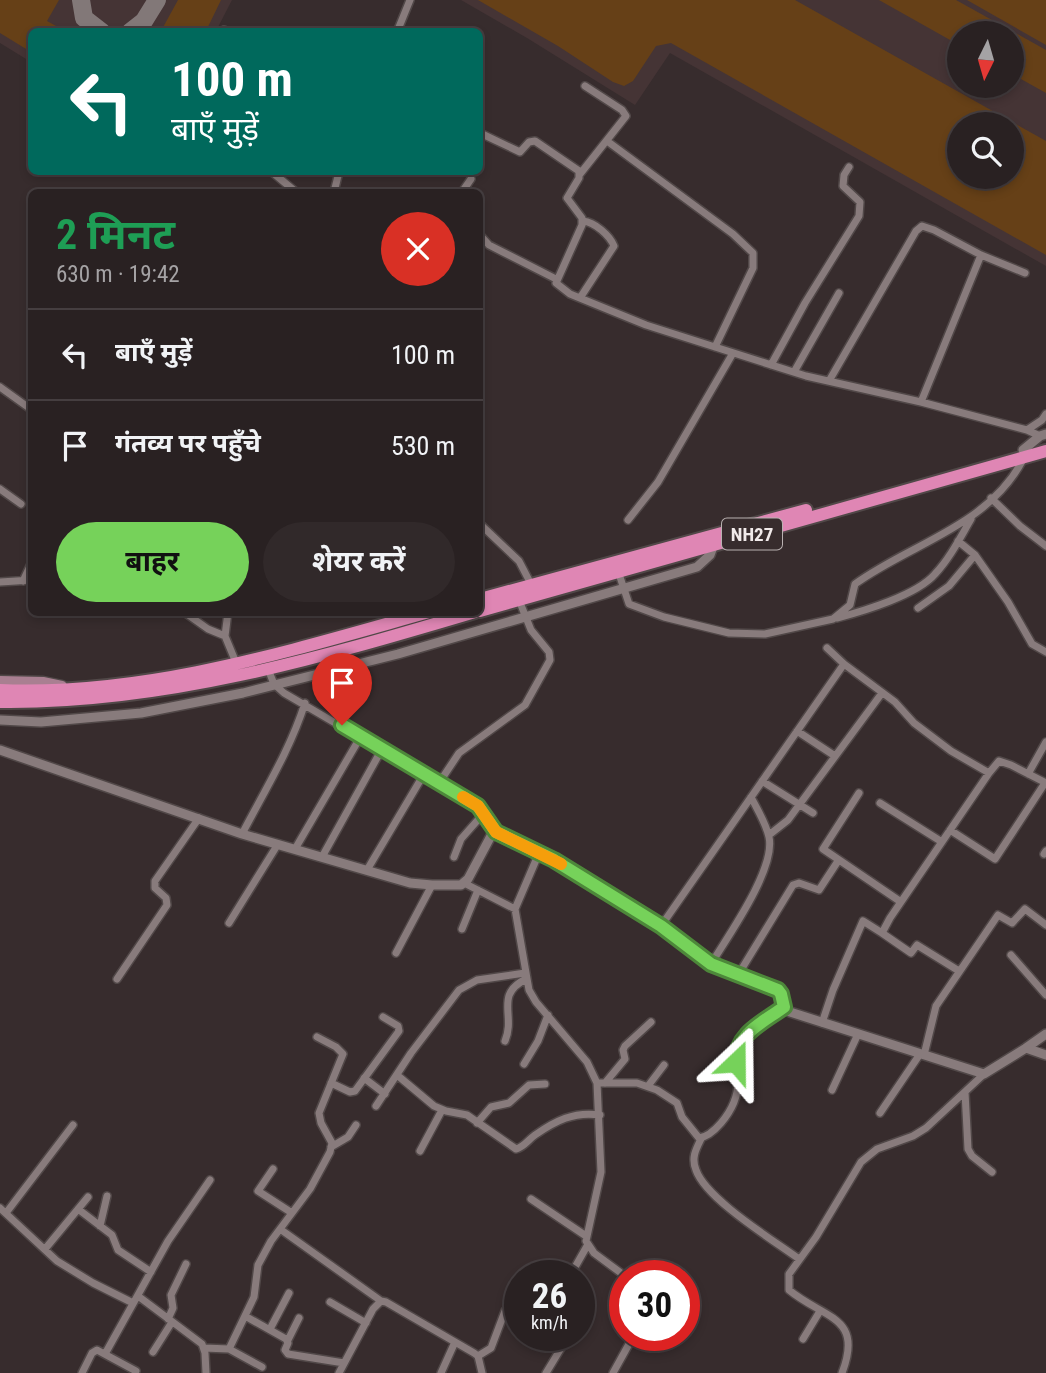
<!DOCTYPE html>
<html lang="hi">
<meta charset="utf-8">
<style>
:root{--surface:#292122;--page:#31292a;--text:#f1f3f6;--muted:#a5a3a5;--line:#453e40;--accent:#76d25a}
body{margin:0;font-family:"Roboto Condensed","Noto Sans Devanagari",sans-serif;background:var(--page);color:var(--text);height:100vh;display:flex;flex-direction:column;font-size:26px;white-space:nowrap}
*{box-sizing:border-box;margin:0}
p{font-size:23px;color:var(--muted)}
.icon{flex:none;width:38px;height:38px;fill:none;stroke:currentColor;stroke-width:2;stroke-linecap:round;stroke-linejoin:round}
.map{position:relative;flex:1;overflow:hidden}
.drawer{position:absolute;left:28px;top:189px;width:455px;height:427px;display:flex;flex-direction:column;background:var(--surface);border-radius:10px;box-shadow:0 4px 10px #0003,0 0 0 2px var(--line)}
.drawer>*{flex:none}
.hud{position:absolute;left:28px;top:28px;width:455px;height:147px;border-radius:10px;box-shadow:0 4px 10px #0003,0 0 0 2px var(--line);background:#00695c;color:#fff;overflow:hidden}
.needle{width:46px;rotate:185deg}
.tools{position:absolute;left:947px;top:21px;display:grid;gap:14px}
.tools a{display:grid;place-items:center;width:77px;height:77px;border-radius:50%;background:var(--surface);box-shadow:0 4px 10px #0003,0 0 0 2px var(--line);font-size:35px}
.speed{position:absolute;left:504px;top:1260px;display:flex;gap:14px;font-size:35px;font-weight:700;text-align:center}
.speed>*{display:grid;place-content:center;width:91px;height:91px;border-radius:50%;background:var(--surface);box-shadow:0 4px 10px #0003,0 0 0 2px var(--line);line-height:1}
.speed small{font-size:18px;font-weight:400}
.speed .limit{border:10px solid #d22;background:#fff;color:#111}
.pin{position:absolute;display:grid;place-items:center;width:60px;height:60px;color:#fff;margin:-72px -30px;border-radius:50% 50% 50% 0;rotate:-45deg;box-shadow:0 0 7px #0007}
.pin .icon{rotate:45deg}
.me{position:absolute;width:77px;margin:-38px;rotate:23deg;stroke-linejoin:round;filter:drop-shadow(0 0 5px #0008)}
.turn{display:flex;align-items:center;gap:24px;height:147px;padding:0 28px;font-size:32px}
.turn .icon{width:91px;height:91px;stroke-width:2.5}
.turn b{display:block;font-size:49px;line-height:60px}
.round{display:grid;place-items:center;flex:none;width:74px;height:74px;border-radius:37px;background:var(--page)}
.headline{display:flex;align-items:center;justify-content:space-between;height:119px;padding:0 28px}
h1{font-size:42px;font-weight:700;line-height:52px;color:#1e9e55}
.cta{display:flex;gap:14px;margin-top:auto;padding:14px 28px}
.cta a{flex:1;height:80px;border-radius:42px;background:var(--accent);color:#111;font-size:28px;font-weight:700;line-height:80px;text-align:center}
.cta a+a{background:var(--page);color:var(--text)}
ul{padding:0;list-style:none}
li{display:flex;align-items:center;gap:21px;height:91px;padding:0 28px;border-top:2px solid var(--line)}
li div{flex:1}
li b{display:block;font-size:26px}
li em{font-style:normal}
.map>svg:first-child{display:block}
</style>
<div class="map">
<svg width="1046" height="1373" viewBox="0 0 1046 1373">
<rect width="100%" height="100%" fill="#372c2d"/>
<path fill="#453435" fill-rule="evenodd" d="M 0,0 L 232,0 L 216,31 L 32,32 L 31,62 L 0,43 Z
M 461,0 L 1046,0 L 1046,266 L 670,53 L 635,105 L 527,38 ZM 959,33 L 1012,33 L 1012,86 L 959,86 ZM 959,124 L 1012,124 L 1012,177 L 959,177 Z"/>
<path fill="#664017" fill-rule="evenodd" d="M 0,0 L 59,0 L 47,21 L 65,31 L 32,32 L 31,52 L 0,33 Z
M 178,0 L 221,0 L 206,31 L 161,31 Z
M 478,0 L 795,0 L 1046,141 L 1046,255 L 671,43 L 656,46 L 633,81 L 624,86 L 613,82 L 558,46 ZM 1012,124 L 1012,177 L 959,177 L 959,124 Z
M 879,0 L 956,0 L 1046,50 L 1046,93 L 1012,74 L 1012,33 L 959,33 L 959,45 Z
M 967,0 L 1046,0 L 1046,45 Z"/>
<g fill="none" stroke-linecap="round" stroke-linejoin="round">
<path stroke="#827878" stroke-width="18" d="M 81,0 L 84,18 L 102,32
M 130,32 L 144,21 L 157,0"/>
<defs>
<path id="minor" d="M 224,30 L 228,32
M 397,32 L 410,0
M 480,133 L 520,152 L 529,142 L 535,141 L 579,171 L 579,178 L 567,198 L 582,218 L 582,225 L 556,283 L 570,294 L 646,325 L 806,376 L 921,402 L 1027,430 L 1040,436
M 607,141 L 733,234 L 753,253 L 753,268 L 715,347
M 272,172 L 296,192
M 580,174 L 626,116 L 622,110 L 585,86
M 334,192 L 339,172
M 462,192 L 471,179
M 480,235 L 489,245 L 556,279
M 580,298 L 614,246 C 610,236 595,222 583,221
M 771,365 L 805,303 L 859,216 L 860,202 L 843,186 L 844,175 L 849,167
M 794,372 L 839,293
M 829,381 L 916,231 L 922,226 L 934,230 L 981,255 L 1025,273
M 0,387 L 32,410
M 921,402 L 981,255
M 1027,430 L 1042,420 L 1046,414
M 0,489 L 21,504
M 991,498 L 1020,526 L 1046,546
M 628,520 L 658,482 L 733,353
M 480,524 L 519,561 L 531,584
M 958,541 L 975,555 L 1008,602 L 1032,644 L 1046,652
M 618,571 L 629,604 L 664,617 L 729,633 L 765,634 L 833,619 L 850,605 L 855,584 C 913,542 988,527 1024,458
M 23,581 L 32,562
M 0,582 L 32,580
M 918,608 L 949,586 L 975,555
M 184,612 L 208,629 L 225,636
M 228,612 L 225,636 L 237,665
M 837,618 C 864,611 917,595 935,574 C 950,558 960,538 971,519
M 827,648 L 844,664 L 895,702 L 914,723 L 951,751 L 989,773 L 999,761 L 1011,765 L 1046,783
M 268,669 L 274,684 L 284,693 L 477,806 L 496,832
M 797,731 L 835,756
M 1028,774 L 1046,742
M 762,781 L 813,813
M 439,783 L 459,753 L 525,705 L 550,660 L 549,652 L 531,630 L 519,600
M 859,793 L 823,849 L 901,902
M 880,803 L 942,842
M 950,830 L 995,859 L 1045,783
M 242,834 C 265,790 290,750 305,703
M 769,835 L 788,820 L 882,693
M 295,849 L 361,736
M 539,853 L 515,909 L 529,990 L 536,1002 L 587,1062 L 597,1083 L 601,1172 L 586,1241 L 594,1253 L 625,1276
M 1044,854 L 1046,851
M 322,857 L 382,749
M 454,857 L 461,839 L 484,813
M 367,870 L 424,774
M 464,883 L 515,909
M 229,923 L 278,844
M 661,926 L 844,664
M 462,929 L 478,890
M 882,933 L 911,953 L 917,945 L 959,971
M 396,953 L 432,885
M 1011,955 L 1046,995
M 711,964 C 728,936 776,869 769,837 C 766,823 757,809 751,797
M 738,975 L 793,885 L 799,883 L 819,890 L 838,861
M 117,979 L 167,905 L 166,898 L 155,888 L 155,881 L 199,818
M 822,1023 L 833,990 L 863,921 L 882,933 L 890,918 L 989,773
M 505,1041 C 516,1015 494,995 526,979
M 924,1055 L 936,1006 L 998,915 L 1012,923 L 1025,909 L 1046,925
M 524,1064 L 538,1041 L 548,1015
M 397,1075 L 434,1106 L 446,1111 L 467,1115 L 516,1149 C 524,1147 528,1140 535,1135 C 555,1121 574,1111 600,1115
M 364,1078 L 385,1094
M 331,1083 L 350,1092 L 355,1091 L 399,1031 L 398,1026 L 383,1017
M 597,1083 L 637,1083 L 657,1090 L 677,1103 L 682,1117 L 699,1138 C 707,1137 715,1130 721,1123 C 732,1110 739,1095 738,1078 C 737,1067 734,1056 738,1045 C 747,1027 769,1018 784,1007
M 605,1083 L 625,1059 L 623,1050 L 625,1046 L 651,1022
M 648,1086 L 664,1065
M 832,1090 L 858,1034
M 965,1092 L 968,1149 L 972,1156 L 992,1172
M 376,1106 L 411,1053 L 459,990 L 477,980 L 525,973
M 880,1113 L 920,1054
M 477,1123 L 491,1107 L 509,1103 L 529,1085 L 545,1084
M 701,1139 C 696,1149 691,1158 696,1170 C 706,1199 773,1240 799,1259
M 331,1147 L 348,1137 L 356,1125
M 420,1151 L 442,1110
M 273,1169 L 258,1191 L 292,1213
M 531,1199 L 586,1236
M 0,1208 L 57,1261 L 93,1283 L 133,1303
M 78,1209 L 112,1235 L 118,1250 L 151,1272
M 6,1213 L 73,1125
M 100,1226 L 107,1196
M 280,1229 L 381,1301
M 45,1249 L 88,1197
M 570,1276 L 587,1246
M 138,1296 L 202,1344 L 205,1353 L 206,1373
M 330,1302 L 366,1323
M 245,1316 L 286,1339 L 288,1343 L 285,1350 L 288,1354 L 344,1363
M 168,1319 L 173,1308 L 171,1295 L 186,1264
M 270,1329 L 289,1293
M 536,1338 L 537,1335
M 803,1339 L 820,1311
M 288,1340 L 299,1318
M 204,1348 L 229,1349 L 262,1367
M 229,1349 L 254,1297 L 258,1265 L 271,1241 L 310,1189 L 330,1152 L 332,1143 L 321,1123 L 319,1113 L 343,1054 L 336,1047 L 317,1037
M 153,1352 L 172,1322
M 105,1354 L 168,1241 L 210,1180
M 478,1356 L 491,1348 L 505,1311 L 520,1297
M 82,1373 L 92,1353 L 97,1350 L 136,1371
M 339,1373 L 373,1309 L 381,1301 L 386,1302 L 474,1353 L 478,1356 L 482,1373
M 441,1373 L 455,1342
M 546,1373 L 569,1335
M 613,1373 L 634,1335
M 842,1373 C 864,1316 824,1319 789,1290 L 789,1274 L 816,1237 L 861,1162 L 877,1149 L 913,1136 L 926,1128 L 984,1074"/>
<path id="tertiary" d="M 1023,450 L 1040,436 L 1046,434
M 0,720 L 41,722 L 141,713 L 243,693 L 398,654 L 697,567 L 710,555 L 714,544
M 0,750 L 242,834 L 410,883 L 432,885 L 461,885 L 468,879 L 492,834 L 501,834 L 554,860 L 661,926 L 711,964 L 778,990 L 784,1007 L 790,1012 L 984,1074 L 1026,1048 L 1046,1055
M 1026,1048 L 1046,1034"/>
<path id="secondary" d="M 0,681 L 43,682 L 62,686"/>
<path id="trunk" d="M 480,599 L 806,510
M 480,611 L 1046,451
M 0,690 C 147,696 289,651 429,612
M 0,702 C 163,704 320,658 475,612"/>
</defs>
<use href="#minor" stroke="#514848" stroke-width="10"/>
<use href="#tertiary" stroke="#514848" stroke-width="12"/>
<use href="#secondary" stroke="#514848" stroke-width="13"/>
<use href="#trunk" stroke="#514848" stroke-width="16"/>
<use href="#minor" stroke="#887b7c" stroke-width="7"/>
<use href="#tertiary" stroke="#887b7c" stroke-width="9"/>
<use href="#secondary" stroke="#a97f91" stroke-width="10"/>
<use href="#trunk" stroke="#df86b4" stroke-width="12"/>
</g>
<g fill="none" stroke-linecap="round" stroke-linejoin="round">
<defs>
<path id="route" d="M 342,725 L 478,806 L 496,832 L 554,860 L 661,926 L 711,964 L 778,990 L 781,994 L 784,1007 C 764,1022 736,1033 736,1062"/>
</defs>
<use href="#route" stroke="#4d883a" stroke-width="18"/>
<use href="#route" stroke="#76d25a" stroke-width="12"/>
<path stroke="#f59e0b" stroke-width="12" d="M 463,797 L 478,806 L 496,832 L 561,864"/>
</g>
<g text-anchor="middle" dominant-baseline="central" stroke-width="7" stroke-linejoin="round" paint-order="stroke">
<rect fill="#372c2d" stroke="#b9b1b1" stroke-width="2" x="722" y="518.5" width="60" height="31" rx="5"/>
<g font-size="19" font-weight="bold" fill="#f1eaea">
<text x="752" y="534">NH27</text>
</g>
</g>
</svg>
<div class="tools">
<a><svg class="needle" viewBox="-14 -14 28 28"><path d="M0-13l5 13h-10z" fill="#e53935"/><path d="M0 13l5-13h-10z" fill="#a5a3a5"/></svg></a>
<a><svg class="icon" aria-label="search" viewBox="0 0 24 24"><circle cx="10" cy="10" r="6"/><path d="M15 15l6 6"/></svg></a>
</div>
<div class="speed"><div>26<small>km/h</small></div><div class="limit">30</div></div>
<div class="pin" style="left:342px;top:725px;background:#d93025"><svg class="icon" aria-label="arrive" viewBox="0 0 24 24"><path d="M6 21V4h12l-3 4 3 4H6"/></svg></div>
<svg class="me" style="left:736px;top:1062px" viewBox="-20 -20 40 40"><path d="M0-17L14 15 0 8-14 15z" fill="#76d25a" stroke="#fff" stroke-width="4"/></svg>
<div class="hud">
<div class="turn"><svg class="icon" aria-label="left" viewBox="0 0 24 24"><path d="M17 20v-9H6M10 6l-5 5 5 5"/></svg><div><b>100 m</b>बाएँ मुड़ें</div></div>
</div>
<section class="drawer">
<div class="headline"><div><h1>2 मिनट</h1><p>630 m · 19:42</p></div><a class="round" style="background:#d93025;color:#fff"><svg class="icon" aria-label="close" viewBox="0 0 24 24"><path d="M6 6l12 12M18 6L6 18"/></svg></a></div>
<ul>
<li><svg class="icon" aria-label="left" viewBox="0 0 24 24"><path d="M17 20v-9H6M10 6l-5 5 5 5"/></svg><div><b>बाएँ मुड़ें</b></div><em>100 m</em></li>
<li><svg class="icon" aria-label="arrive" viewBox="0 0 24 24"><path d="M6 21V4h12l-3 4 3 4H6"/></svg><div><b>गंतव्य पर पहुँचे</b></div><em>530 m</em></li>
</ul>
<div class="cta"><a>बाहर</a><a>शेयर करें</a></div>
</section>
</div>
